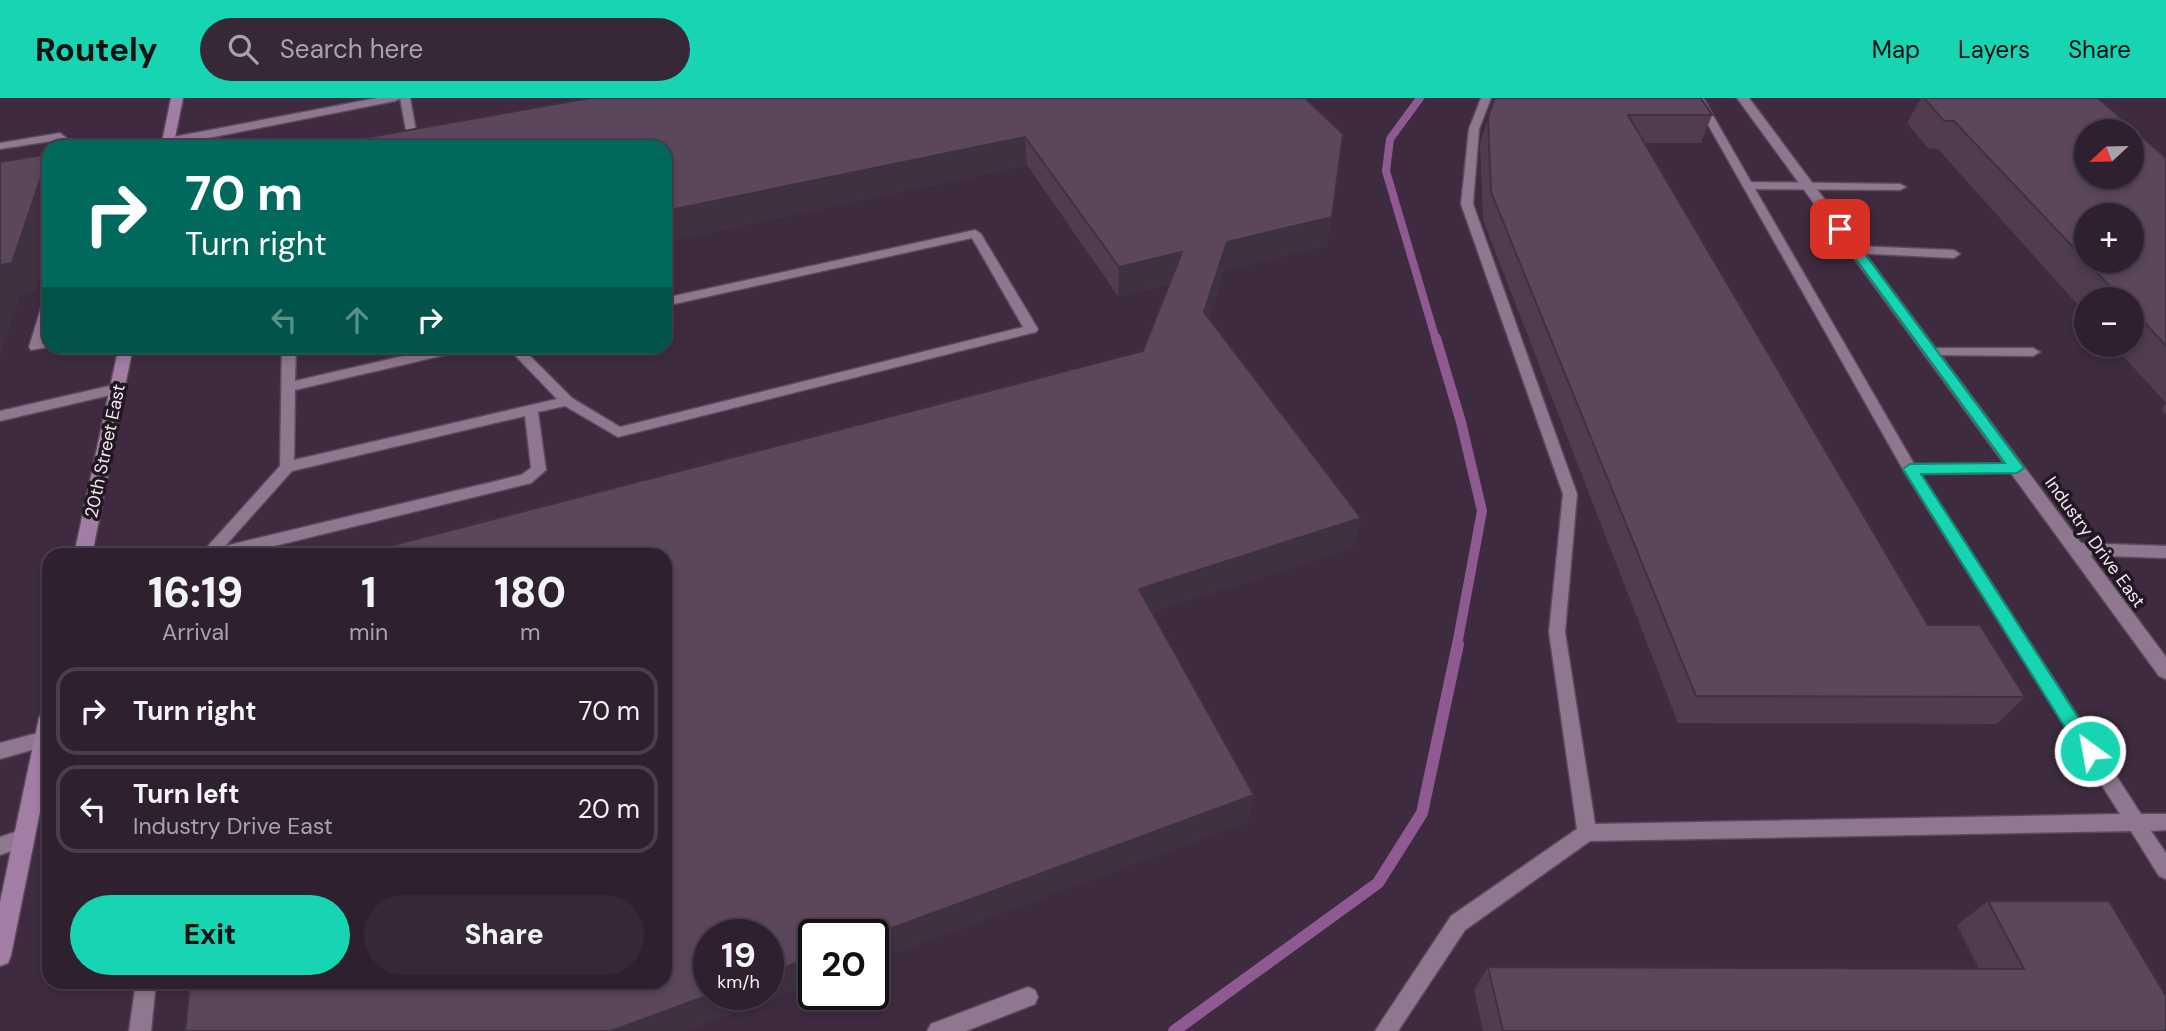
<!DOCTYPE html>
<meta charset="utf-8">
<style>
:root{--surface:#2f2030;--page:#372838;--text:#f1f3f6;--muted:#a7a3ab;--line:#4a3e4c;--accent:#17d5b3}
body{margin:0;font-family:"DM Sans",sans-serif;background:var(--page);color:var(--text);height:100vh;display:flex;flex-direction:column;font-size:26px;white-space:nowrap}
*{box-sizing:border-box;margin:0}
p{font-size:23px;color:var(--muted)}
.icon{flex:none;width:38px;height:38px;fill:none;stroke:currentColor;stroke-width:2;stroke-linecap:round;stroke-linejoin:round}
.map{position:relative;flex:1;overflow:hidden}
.drawer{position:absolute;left:42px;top:450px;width:630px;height:441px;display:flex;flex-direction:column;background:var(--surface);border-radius:21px;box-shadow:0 4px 10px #0003,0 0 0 2px var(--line)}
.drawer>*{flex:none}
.banner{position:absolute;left:42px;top:42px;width:630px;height:214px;border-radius:21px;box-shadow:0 4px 10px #0003,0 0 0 2px var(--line);background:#00695c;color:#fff;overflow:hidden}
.needle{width:46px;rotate:248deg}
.tools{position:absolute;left:2074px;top:21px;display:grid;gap:14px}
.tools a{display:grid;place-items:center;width:70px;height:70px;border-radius:50%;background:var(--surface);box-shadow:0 4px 10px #0003,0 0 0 2px var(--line);font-size:35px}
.speed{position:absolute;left:693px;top:821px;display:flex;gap:14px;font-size:35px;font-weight:700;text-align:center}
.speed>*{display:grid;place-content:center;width:91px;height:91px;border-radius:50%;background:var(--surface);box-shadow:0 4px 10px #0003,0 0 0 2px var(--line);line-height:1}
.speed small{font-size:18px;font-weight:400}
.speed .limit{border:4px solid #111;border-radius:10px;background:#fff;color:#111}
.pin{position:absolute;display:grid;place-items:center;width:60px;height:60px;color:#fff;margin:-30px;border-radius:14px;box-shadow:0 4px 10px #0006}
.me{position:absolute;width:77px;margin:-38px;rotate:328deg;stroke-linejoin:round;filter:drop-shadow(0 0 5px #0008)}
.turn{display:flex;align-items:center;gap:24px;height:147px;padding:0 28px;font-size:32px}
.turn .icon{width:91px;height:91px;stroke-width:2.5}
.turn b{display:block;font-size:49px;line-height:60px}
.lanes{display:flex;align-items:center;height:66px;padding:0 28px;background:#0003;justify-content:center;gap:35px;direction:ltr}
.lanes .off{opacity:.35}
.eta{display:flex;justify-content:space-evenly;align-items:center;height:119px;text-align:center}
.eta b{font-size:42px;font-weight:800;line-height:49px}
.cta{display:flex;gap:14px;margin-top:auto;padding:14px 28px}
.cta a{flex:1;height:80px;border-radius:42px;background:var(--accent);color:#111;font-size:28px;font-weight:800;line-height:80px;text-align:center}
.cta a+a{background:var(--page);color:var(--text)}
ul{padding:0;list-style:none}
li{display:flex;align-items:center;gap:21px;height:88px;margin:0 14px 10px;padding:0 14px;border:4px solid var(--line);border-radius:21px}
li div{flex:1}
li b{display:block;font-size:26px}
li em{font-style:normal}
header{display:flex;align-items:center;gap:42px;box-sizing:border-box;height:98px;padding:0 35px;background:var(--accent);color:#111}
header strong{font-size:33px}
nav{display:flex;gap:38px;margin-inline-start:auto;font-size:24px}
.search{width:490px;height:63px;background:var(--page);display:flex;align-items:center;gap:18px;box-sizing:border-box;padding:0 24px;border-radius:38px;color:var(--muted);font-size:26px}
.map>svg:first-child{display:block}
</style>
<header>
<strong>Routely</strong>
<div class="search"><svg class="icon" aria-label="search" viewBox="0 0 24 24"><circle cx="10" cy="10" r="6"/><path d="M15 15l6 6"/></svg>Search here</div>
<nav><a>Map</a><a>Layers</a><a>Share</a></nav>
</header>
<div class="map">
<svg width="2166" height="933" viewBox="0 0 2166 933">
<rect width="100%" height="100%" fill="#3f2b40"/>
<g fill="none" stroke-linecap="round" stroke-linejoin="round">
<path stroke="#8f5992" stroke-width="8" d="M 1420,0 L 1390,41 L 1386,73 L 1436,242"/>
<path stroke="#8f5992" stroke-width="10" d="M 1436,240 L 1461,324 L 1482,413 L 1457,547"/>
<path stroke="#8f5992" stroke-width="12" d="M 1174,933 L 1378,785 L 1422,715 L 1458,546"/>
<defs>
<path id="service" d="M 400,0 L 410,0 L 419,49 L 409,48 Z
M 1481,0 L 1491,0 L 1479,31 L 1473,106 L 1577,396 L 1565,534 L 1595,726 L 2120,716 L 1905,375 L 1693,0 L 1703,0 L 1751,84 L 1900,86 L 1906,89 L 1900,92 L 1755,91 L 1914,366 L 2022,366 L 2024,370 L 2017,375 L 1921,376 L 2141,716 L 2166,716 L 2166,732 L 2151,733 L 2166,755 L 2166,781 L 2159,778 L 2131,733 L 1590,743 L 1465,832 L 1398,933 L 1375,933 L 1451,818 L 1577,731 L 1549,534 L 1563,396 L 1461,106 L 1469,31 Z
M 60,35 L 70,43 L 67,49 L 57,49 L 59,43 L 58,42 L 0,51 L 0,45 Z
M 168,41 L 173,44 L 172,46 L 117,49 L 122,46 Z
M 975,132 L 981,136 L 1038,231 L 1036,234 L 618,339 L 565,308 L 538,314 L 546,372 L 531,385 L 238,457 L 200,457 L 280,368 L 282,248 L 296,248 L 295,283 L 446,248 L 472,248 L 466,252 L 295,292 L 294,362 L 557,301 L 506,248 L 520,248 L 572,300 L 620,329 L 1023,229 L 972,140 L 665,208 L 665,200 ZM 525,318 L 531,370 L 521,377 L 225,448 L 292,373 Z
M 1856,148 L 1954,152 L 1960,156 L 1954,160 L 1852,155 L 1852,149 Z
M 49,200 L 49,226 L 44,244 L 49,243 L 49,248 L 55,248 L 31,252 L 29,249 L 43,204 Z
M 1932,250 L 2033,250 L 2040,254 L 2033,258 L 1927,257 L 1927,251 Z
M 118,286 L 125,291 L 123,294 L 0,323 L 0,313 Z
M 2077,445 L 2166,448 L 2166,460 L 2077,457 L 2069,451 Z
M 45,633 L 49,635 L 49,647 L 0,661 L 0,645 Z
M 24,731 L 31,734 L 33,740 L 31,746 L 0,757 L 0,739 Z
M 136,884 L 156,884 L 151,933 L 129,933 Z
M 1028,889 L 1035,892 L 1038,899 L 1035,906 L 966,933 L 927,933 L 931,926 Z"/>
<path id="tertiary" d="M 377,0 L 401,0 L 395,3 L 168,48 L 162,44 L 168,40 Z
M 1737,0 L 1749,0 L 2166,559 L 2166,581 L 2159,578 Z"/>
<path id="secondary" d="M 171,0 L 183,0 L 173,49 L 161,49 Z
M 119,248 L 133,248 L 92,457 L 74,457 Z
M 49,612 L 49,669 L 11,857 L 8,865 L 0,868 L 0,804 L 39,620 L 42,614 Z"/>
</defs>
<use href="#service" stroke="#5b4a5b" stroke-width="3"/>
<use href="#tertiary" stroke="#5b4a5b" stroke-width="3"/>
<use href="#secondary" stroke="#5b4a5b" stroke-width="3"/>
<use href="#service" fill="#8e778f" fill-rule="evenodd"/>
<use href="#tertiary" fill="#8e778f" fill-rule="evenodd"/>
<use href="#secondary" fill="#a27ea4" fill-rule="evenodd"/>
</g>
<path fill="#4f3c4f" d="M 1305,0 L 1327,148 L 1224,172 L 1209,220 L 1354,449 L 1153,514 L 1249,723 L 873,863 L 873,836 L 814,836 L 814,885 L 684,933 L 1143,253 L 1170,186 L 1118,198 L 1027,67 L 665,144 L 665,49 Z
M 1495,0 L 1712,17 L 1701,45 L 1644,45 L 1928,527 L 2025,599 L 1997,626 L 1678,625 L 1483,122 L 1480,46 Z
M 1921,0 L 2098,0 L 2166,60 L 2166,305 L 2113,247 L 2132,247 L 2132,201 L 2086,201 L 2086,216 L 1938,51 L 1928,50 L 1907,25 Z
M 2166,305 L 2166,317 L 2161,311 Z
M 1988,803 L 2166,933 L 1483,933 L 1474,892 L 1488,869 L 1979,871 L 1957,827 Z"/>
<path fill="#403140" d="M 1025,39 L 1027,67 L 665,144 L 665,113 Z
M 49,56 L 49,149 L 35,194 L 20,197 L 0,256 L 0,167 Z
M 1332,119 L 1327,148 L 1224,172 L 1202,243 L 1204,214 L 1227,144 Z
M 1182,154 L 1180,183 L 1118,198 L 1119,169 Z
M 1361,420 L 1354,449 L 1138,519 L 1139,491 Z
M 1254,697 L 1249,723 L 873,863 L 873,837 Z
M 814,859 L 814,885 L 684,933 L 611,933 L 712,896 L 768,896 L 768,875 Z"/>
<path fill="#5c465c" stroke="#403140" stroke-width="2" fill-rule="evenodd" d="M 590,0 L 1305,0 L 1343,36 L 1332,119 L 1227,144 L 1204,214 L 1361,420 L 1139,491 L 1254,697 L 873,837 L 814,836 L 814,859 L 768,875 L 768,836 L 709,836 L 709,896 L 712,896 L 611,933 L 185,933 L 190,884 L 665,884 L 665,457 L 355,457 L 1143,253 L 1182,154 L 1119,169 L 1025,39 L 665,113 L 665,49 L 330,49 L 330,46 Z
M 1495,0 L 1701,0 L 1712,17 L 1628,17 L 1928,527 L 1980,527 L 2025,599 L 1696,598 L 1491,94 L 1488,19 Z
M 1924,0 L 2098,0 L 2166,60 L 2166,248 L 2132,211 L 2132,201 L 2122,201 L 1954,23 L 1944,23 ZM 2086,33 L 2132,33 L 2132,79 L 2086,79 ZM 2086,117 L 2132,117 L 2132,163 L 2086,163 Z
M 49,56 L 12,165 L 0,167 L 0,64 Z
M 1988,803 L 2109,803 L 2166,898 L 2166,933 L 1503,933 L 1488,869 L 2024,871 Z"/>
<path fill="#17d5b3" stroke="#0f8a74" stroke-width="2" d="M 1840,127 L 1844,128 L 2024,370 L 2017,375 L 1921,376 L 2096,647 L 2099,653 L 2096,658 L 2090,661 L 2083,658 L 1903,371 L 1910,366 L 2005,365 L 1834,131 Z"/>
<g text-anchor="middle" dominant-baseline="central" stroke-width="7" stroke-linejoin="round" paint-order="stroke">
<g font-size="18" fill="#f3e6f3" stroke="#201721">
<text transform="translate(105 353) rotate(-78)">20th Street East</text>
<text transform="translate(2095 444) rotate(54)">Industry Drive East</text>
</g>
</g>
</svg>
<div class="tools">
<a><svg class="needle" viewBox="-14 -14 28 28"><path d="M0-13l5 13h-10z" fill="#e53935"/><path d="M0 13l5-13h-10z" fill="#a7a3ab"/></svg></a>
<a>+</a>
<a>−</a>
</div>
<div class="speed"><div>19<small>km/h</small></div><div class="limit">20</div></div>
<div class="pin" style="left:1840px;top:131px;background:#d93025"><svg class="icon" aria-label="arrive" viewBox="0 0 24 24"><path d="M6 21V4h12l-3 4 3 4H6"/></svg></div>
<svg class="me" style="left:2090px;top:653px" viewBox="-20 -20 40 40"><circle r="17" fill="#17d5b3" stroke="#fff" stroke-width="3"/><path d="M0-11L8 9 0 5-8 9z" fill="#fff"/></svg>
<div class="banner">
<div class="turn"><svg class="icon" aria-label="right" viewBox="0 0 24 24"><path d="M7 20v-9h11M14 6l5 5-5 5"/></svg><div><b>70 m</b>Turn right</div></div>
<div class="lanes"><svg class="icon off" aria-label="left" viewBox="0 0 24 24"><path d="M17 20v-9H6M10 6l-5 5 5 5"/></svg><svg class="icon off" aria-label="ahead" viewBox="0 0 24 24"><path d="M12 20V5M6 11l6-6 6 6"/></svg><svg class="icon" aria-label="right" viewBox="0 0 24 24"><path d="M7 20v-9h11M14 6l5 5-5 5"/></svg></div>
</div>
<section class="drawer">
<div class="eta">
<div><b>16:19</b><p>Arrival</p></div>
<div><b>1</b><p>min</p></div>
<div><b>180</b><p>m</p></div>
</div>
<ul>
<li><svg class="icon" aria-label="right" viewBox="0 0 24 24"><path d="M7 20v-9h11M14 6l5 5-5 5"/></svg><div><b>Turn right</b></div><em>70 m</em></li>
<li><svg class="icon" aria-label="left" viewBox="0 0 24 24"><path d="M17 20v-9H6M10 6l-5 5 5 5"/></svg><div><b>Turn left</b><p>Industry Drive East</p></div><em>20 m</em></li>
</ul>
<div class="cta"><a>Exit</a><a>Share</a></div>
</section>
</div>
